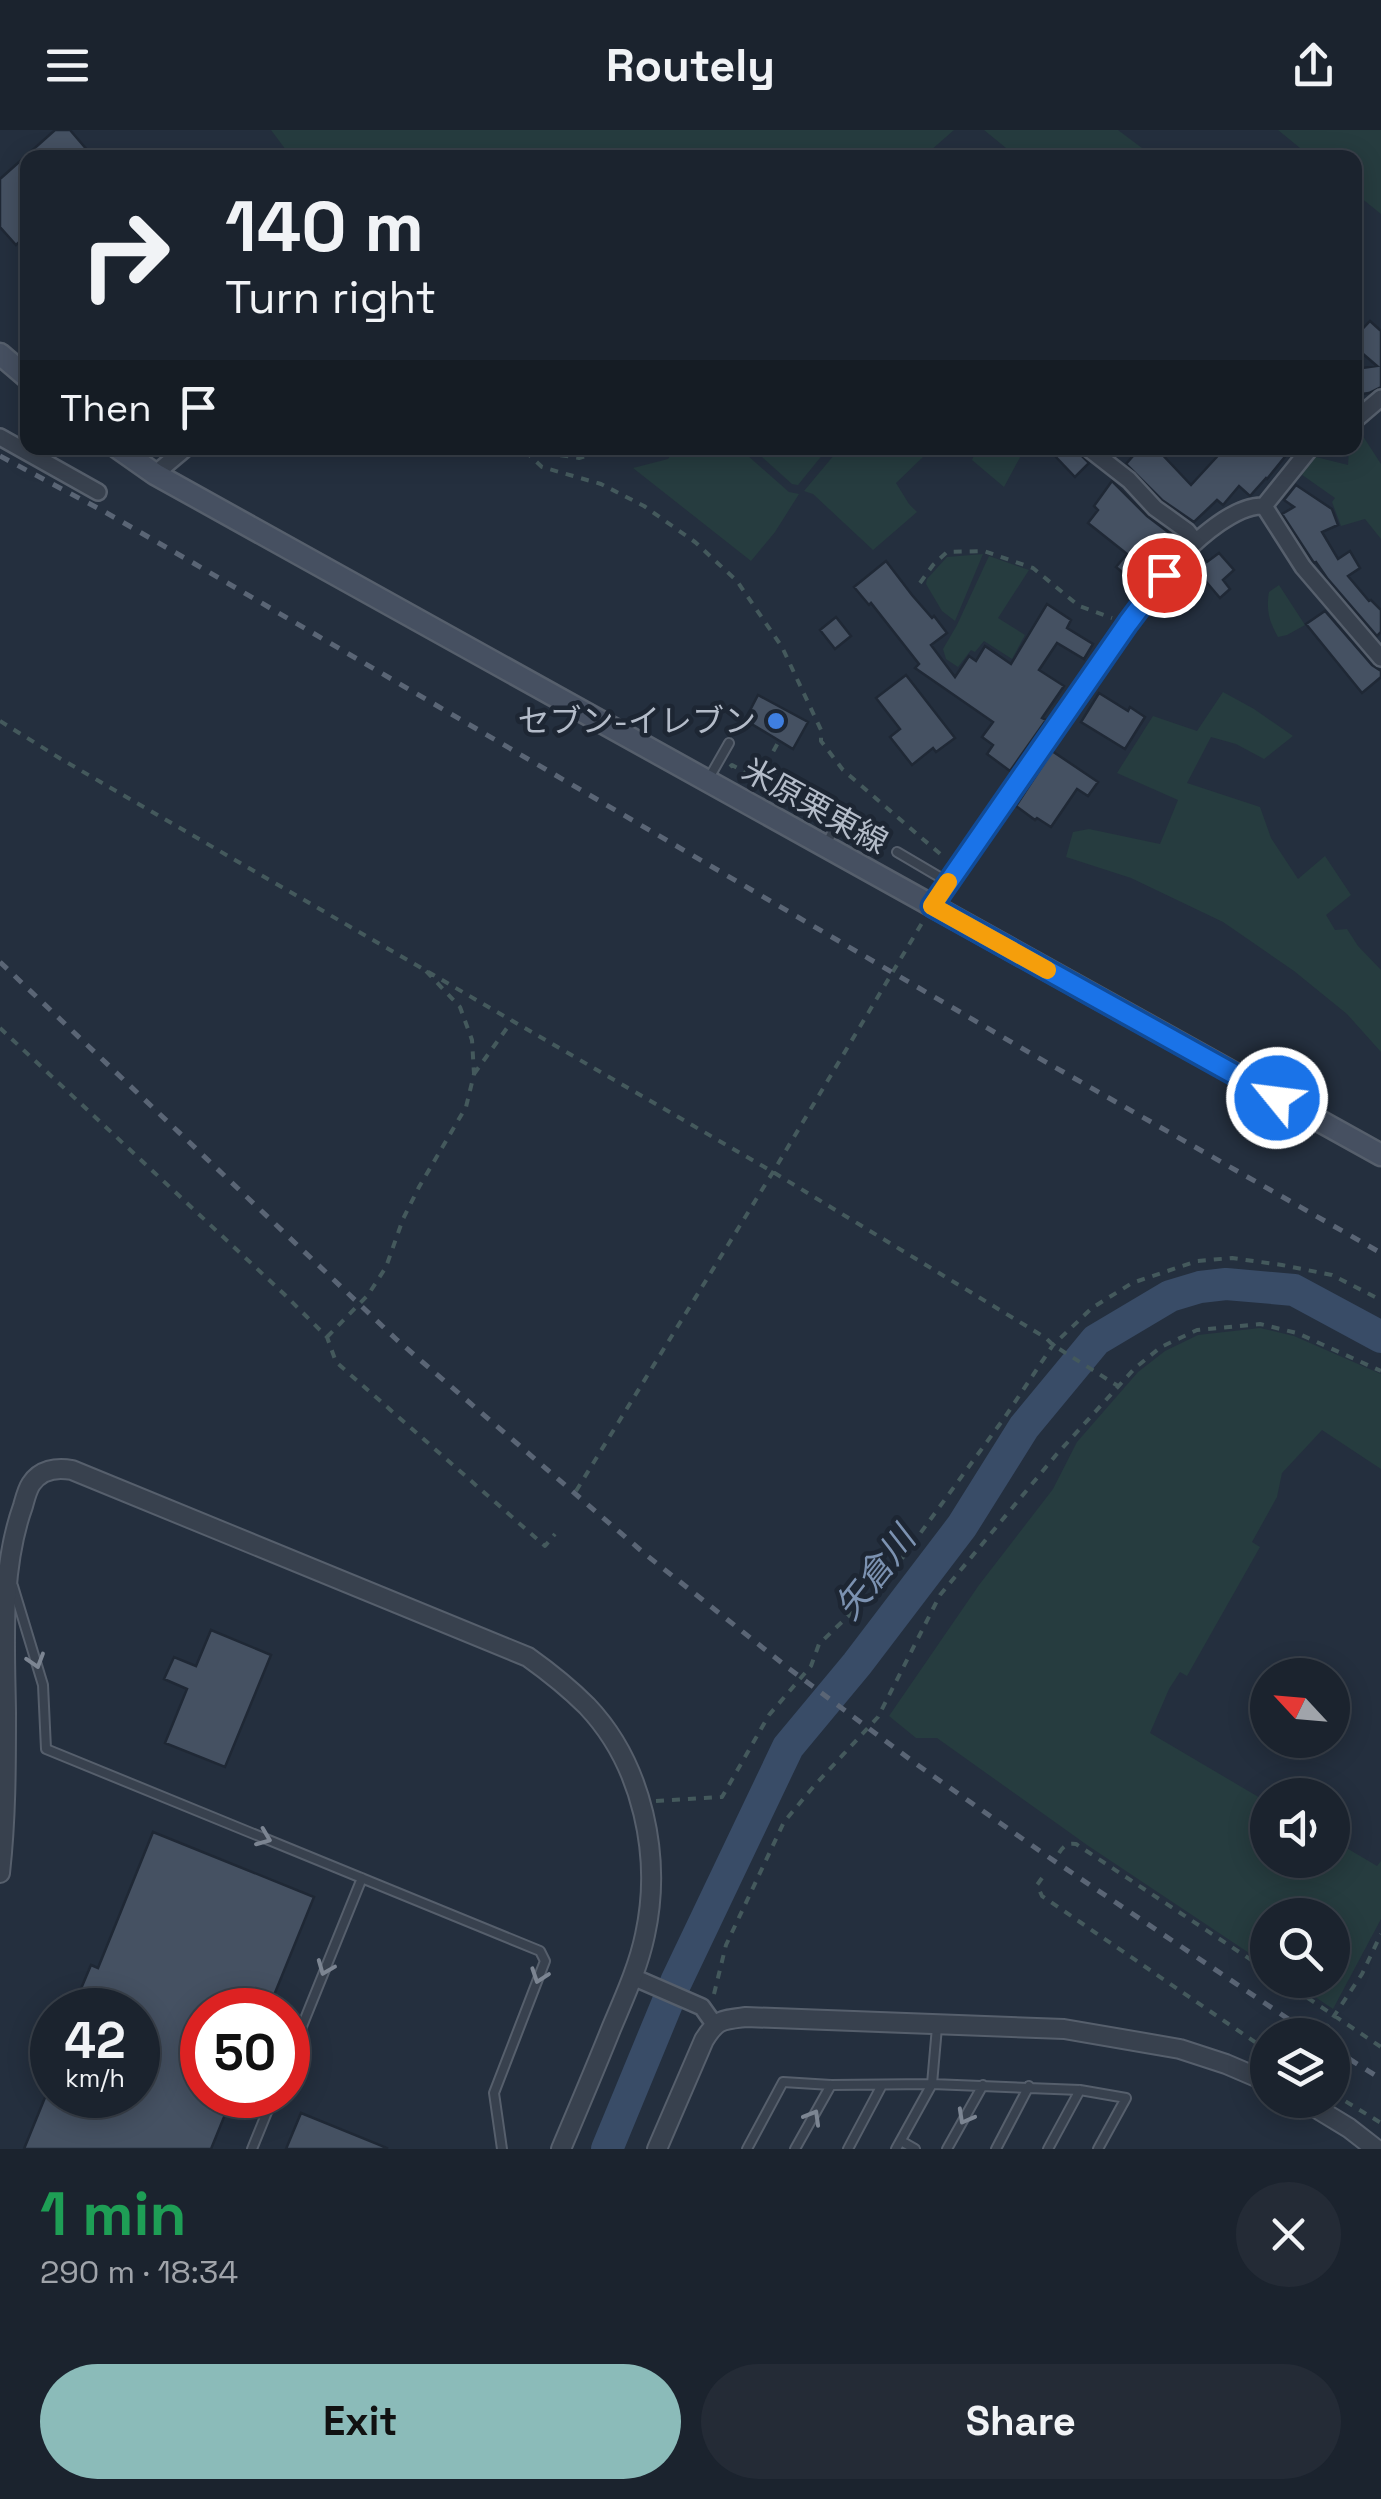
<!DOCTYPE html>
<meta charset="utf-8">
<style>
:root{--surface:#1b232e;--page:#242b36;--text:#f1f3f6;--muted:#a0a4aa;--line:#39404a;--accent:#8bbbb9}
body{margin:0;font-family:"Space Grotesk","Noto Sans JP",sans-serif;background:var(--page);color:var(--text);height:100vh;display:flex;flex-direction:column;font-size:38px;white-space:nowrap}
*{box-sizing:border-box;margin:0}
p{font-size:32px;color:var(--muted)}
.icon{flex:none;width:55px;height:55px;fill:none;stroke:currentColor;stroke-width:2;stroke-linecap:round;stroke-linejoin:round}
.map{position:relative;height:2019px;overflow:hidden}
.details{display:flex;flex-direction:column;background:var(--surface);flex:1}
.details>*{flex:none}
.guide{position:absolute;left:20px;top:20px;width:1342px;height:305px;border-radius:20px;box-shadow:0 5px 25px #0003,0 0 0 2px var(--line);background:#1b232e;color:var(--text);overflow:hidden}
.needle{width:65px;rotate:296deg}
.controls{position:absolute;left:1250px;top:1528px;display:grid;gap:20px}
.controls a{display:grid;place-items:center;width:100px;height:100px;border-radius:50%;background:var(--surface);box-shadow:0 5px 25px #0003,0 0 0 2px var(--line);font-size:50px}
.speed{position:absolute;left:30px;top:1858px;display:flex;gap:20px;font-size:50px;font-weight:700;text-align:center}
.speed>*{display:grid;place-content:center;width:130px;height:130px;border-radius:50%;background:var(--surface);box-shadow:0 5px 25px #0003,0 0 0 2px var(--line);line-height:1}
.speed small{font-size:25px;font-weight:400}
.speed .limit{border:15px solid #d22;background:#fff;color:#111}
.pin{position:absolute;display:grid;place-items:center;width:85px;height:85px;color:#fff;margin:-42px;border:5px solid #fff;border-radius:50%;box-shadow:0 2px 10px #0007}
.me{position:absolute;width:110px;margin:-55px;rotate:299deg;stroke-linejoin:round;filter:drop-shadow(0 0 8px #0008)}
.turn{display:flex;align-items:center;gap:35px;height:210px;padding:0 40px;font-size:45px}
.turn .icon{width:130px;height:130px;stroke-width:2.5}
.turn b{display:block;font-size:70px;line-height:85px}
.then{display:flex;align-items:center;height:95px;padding:0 40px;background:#0003;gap:20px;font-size:38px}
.round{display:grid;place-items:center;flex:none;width:105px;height:105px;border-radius:52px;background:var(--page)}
.headline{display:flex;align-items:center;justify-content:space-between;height:170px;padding:0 40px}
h1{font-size:60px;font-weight:700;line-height:75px;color:#1e9e55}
.button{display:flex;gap:20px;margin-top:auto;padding:20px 40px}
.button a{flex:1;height:115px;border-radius:60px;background:var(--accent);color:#111;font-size:40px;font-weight:700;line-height:115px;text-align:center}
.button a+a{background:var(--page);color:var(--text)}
header{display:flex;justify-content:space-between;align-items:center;height:130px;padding:0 40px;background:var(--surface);font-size:45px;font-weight:700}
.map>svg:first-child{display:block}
</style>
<header><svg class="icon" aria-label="menu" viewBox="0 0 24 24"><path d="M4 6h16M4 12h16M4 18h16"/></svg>Routely<svg class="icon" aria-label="share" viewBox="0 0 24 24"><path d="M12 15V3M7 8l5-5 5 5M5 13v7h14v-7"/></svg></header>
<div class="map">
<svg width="1381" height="2019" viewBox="0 0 1381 2019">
<rect width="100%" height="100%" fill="#242f3e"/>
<path fill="#263c3f" d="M 271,0 L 954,0 L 922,28 L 292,28 Z
M 984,0 L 1118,0 L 1154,27 L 1017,27 Z
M 1278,0 L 1381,0 L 1381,84 L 1355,63 L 1355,28 L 1311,27 Z
M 1357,297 L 1381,334 L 1381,409 L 1365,389 L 1341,396 L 1332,372 L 1335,368 L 1298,342 L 1312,326 L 1348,335 L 1349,318 L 1355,318 Z
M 676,318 L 739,318 L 789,362 L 799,364 L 775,402 L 751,431 L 633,338 L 668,329 Z
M 752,318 L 828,318 L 798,355 L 792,354 Z
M 840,318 L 915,318 L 924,326 L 896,353 L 909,374 L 917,382 L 873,420 L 813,364 L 804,361 Z
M 977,318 L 1025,318 L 1004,357 L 972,330 Z
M 983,424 L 955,491 L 942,481 L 926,454 L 927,449 L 947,427 Z
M 989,426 L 1029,440 L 998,488 L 1025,505 L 1012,529 L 984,511 L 975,522 L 971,520 L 958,537 L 946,529 L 943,519 L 957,495 Z
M 1279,455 L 1305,495 L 1287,505 L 1278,507 C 1269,491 1266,480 1269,462 Z
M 1223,562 L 1254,579 L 1293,606 L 1264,629 L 1236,614 L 1211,607 L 1187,653 L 1260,677 L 1271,708 L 1298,749 L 1325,726 L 1351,765 L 1326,785 L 1335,800 L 1347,799 L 1358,816 L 1381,840 L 1381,922 L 1347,884 L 1294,841 L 1223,792 L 1131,748 L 1066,727 L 1073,702 L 1089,699 L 1160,714 L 1178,670 L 1117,643 L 1153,586 L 1197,601 Z
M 1260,1198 L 1294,1206 L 1381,1244 L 1381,1339 L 1322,1300 L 1282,1343 L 1277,1367 L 1252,1412 L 1260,1417 L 1187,1546 L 1180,1542 L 1169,1559 L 1150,1603 L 1267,1672 L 1268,1730 L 1332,1730 L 1333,1710 L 1377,1736 L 1381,1731 L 1381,1789 L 1333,1879 L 1290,1850 L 1332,1850 L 1332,1785 L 1268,1785 L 1267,1835 L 1087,1715 L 937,1608 L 916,1608 L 889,1586 L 979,1455 L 1053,1359 L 1077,1312 L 1138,1242 L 1165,1221 L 1198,1205 Z"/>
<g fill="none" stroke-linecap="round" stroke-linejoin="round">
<path stroke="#394c67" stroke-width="32" d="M 607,2019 L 676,1852 L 788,1617 L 857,1534 L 962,1396 L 1024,1297 L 1096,1210 L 1170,1166 L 1200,1157 L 1226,1154 L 1294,1160 L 1381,1207"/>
</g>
<path fill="#455162" stroke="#1f2835" stroke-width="2.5" d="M 55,0 L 70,0 L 94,28 L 28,28 L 28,104 L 16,115 L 0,97 L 0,49 Z
M 1370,191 L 1381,201 L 1381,257 L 1369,263 L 1355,265 L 1355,239 L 1377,236 L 1355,217 L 1355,207 Z
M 1061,318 L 1074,318 L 1089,333 L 1075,347 L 1055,326 Z
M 1140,318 L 1156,318 L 1191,355 L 1225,318 L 1292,318 L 1267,349 L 1266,348 L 1250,366 L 1239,356 L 1223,375 L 1217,370 L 1194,392 L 1162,370 L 1126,334 Z
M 1112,351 L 1147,386 L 1180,411 L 1139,456 L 1116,437 L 1127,424 L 1088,393 L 1098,380 L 1094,376 Z
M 1296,355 L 1332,379 L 1338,395 L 1322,402 L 1338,429 L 1350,421 L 1360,438 L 1348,446 L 1369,471 L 1371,470 L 1381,480 L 1381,502 L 1377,506 L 1327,448 L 1316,432 L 1314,433 L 1312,430 L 1282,384 L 1294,377 L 1284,370 Z
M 1219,423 L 1234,440 L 1223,450 L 1230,459 L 1220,468 L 1203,448 L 1183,469 L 1169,456 L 1199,425 L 1207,432 Z
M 886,431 L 912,465 L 932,488 L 934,486 L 947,503 L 931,515 L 955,547 L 969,526 L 976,531 L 985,516 L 1011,534 L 1047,474 L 1071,490 L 1067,498 L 1093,514 L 1084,529 L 1057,513 L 1039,540 L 1064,556 L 1042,588 L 1046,590 L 1010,641 L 987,624 L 993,615 L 982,607 L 993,592 L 915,538 L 919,534 L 871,473 L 869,475 L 854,457 Z
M 1325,481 L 1372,535 L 1381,541 L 1381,547 L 1362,563 L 1306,494 Z
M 836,487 L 851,506 L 835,519 L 820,500 Z
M 906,545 L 955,608 L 936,622 L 933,618 L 912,635 L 890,607 L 900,599 L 876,568 Z
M 1099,563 L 1128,581 L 1130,577 L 1145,587 L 1125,619 L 1081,592 Z
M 758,565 L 808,592 L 793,619 L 745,590 Z
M 1052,621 L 1098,652 L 1088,666 L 1077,659 L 1051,697 L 1037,688 L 1035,690 L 1016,676 Z
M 211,1500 L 271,1525 L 225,1637 L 165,1613 L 187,1559 L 164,1549 L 174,1527 L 196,1536 Z
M 153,1702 L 314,1767 L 268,1880 L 202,1880 L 202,1965 L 233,1965 L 211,2019 L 24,2019 L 46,1965 L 138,1965 L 138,1880 L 72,1880 L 91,1835 L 98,1838 Z
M 301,1983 L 387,2018 L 387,2019 L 286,2019 Z"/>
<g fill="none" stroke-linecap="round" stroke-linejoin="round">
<defs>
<path id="service" d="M 709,648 L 729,613
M 827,713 L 843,681
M 897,722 L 948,752
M 13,1456 L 43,1555 L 46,1619 L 540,1821 L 545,1831 L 494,1963 L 502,2019
M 937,1897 L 932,1954 L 1080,1960 L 1126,1968 L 1098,2019
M 288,1931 L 362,1748
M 901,2011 L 915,2019
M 252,2019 L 274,1965
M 747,2019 L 783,1952 L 831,1955 L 932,1954 L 896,2019
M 795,2019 L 831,1955
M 848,2019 L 882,1955
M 947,2019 L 983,1955
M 996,2019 L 1029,1956
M 1048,2019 L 1080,1960"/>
<path id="minor" d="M 1355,290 L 1381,268
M 0,307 L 98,362
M 1088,318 L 1129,350 L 1155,378 L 1187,401 L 1196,412
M 155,344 L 186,318
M 1264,376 L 1303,437 L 1381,528
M 932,775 C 980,703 1031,633 1080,561 C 1111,517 1142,464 1181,426 C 1200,407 1237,374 1264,376 L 1309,320 L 1309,318
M 633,1847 L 702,1877 L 714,1894"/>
<path id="tertiary" d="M 0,1743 C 6,1689 6,1636 6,1582 C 5,1514 0,1440 23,1376 C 25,1369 27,1360 31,1354 C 40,1340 56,1337 72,1340 L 528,1527 C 549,1542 569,1558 587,1576 C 643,1635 662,1727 645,1805 C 638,1838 624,1868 611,1899 C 595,1939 578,1979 561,2019
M 1303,1970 L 1349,1998 L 1376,2019
M 657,2019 L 704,1910 C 717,1889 722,1890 746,1887 L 1064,1899 L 1180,1919 L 1226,1934 L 1268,1952"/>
<path id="secondary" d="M 0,224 L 28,248
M 118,318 L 155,344 L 1381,1025"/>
</defs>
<use href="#service" stroke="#565f6c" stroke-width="12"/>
<use href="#minor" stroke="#565f6c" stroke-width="20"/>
<use href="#tertiary" stroke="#565f6c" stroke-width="22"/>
<use href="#secondary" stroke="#565f6c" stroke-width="25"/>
<path stroke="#44595c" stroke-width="4" stroke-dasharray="8 8" stroke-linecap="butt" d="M 513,318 L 579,328 L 614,318
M 525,321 L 542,337 L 601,354 L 644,376 L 695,412 L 737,451 L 782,517 L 821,600 L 821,611 L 843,640 L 946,729
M 920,453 L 933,435 L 947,422 L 984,421 L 1033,438 L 1079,476 L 1112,488
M 0,591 L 61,629 L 773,1042 L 1046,1208 L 1053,1215 L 1118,1256
M 730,637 L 732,635 L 758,649 L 779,611
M 0,898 L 284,1164 L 327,1207 L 336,1232 L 545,1416 L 555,1404
M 474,944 L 512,891
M 327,1207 L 368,1165 L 386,1137 L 403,1089 L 419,1057 L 466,977 L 474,944 L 472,910 L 460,877 L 426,841
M 576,1361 L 773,1042 L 922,793
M 656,1671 L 722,1667 L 769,1585 L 811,1536 L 819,1514 L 887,1449 L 1005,1287 L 1053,1215 L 1092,1178 L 1132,1153 L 1197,1131 L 1232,1128 L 1282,1135 L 1332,1145 L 1381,1170
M 1059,1723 C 1064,1715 1068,1713 1076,1714 L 1268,1841
M 1042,1748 L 1037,1755 L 1042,1766 L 1268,1921
M 1281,1850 L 1381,1917
M 714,1864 L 726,1815 L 784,1692 L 814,1656 L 878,1587 L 940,1465 L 1056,1325 L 1135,1238 L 1161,1217 L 1197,1200 L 1260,1194 L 1297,1203 L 1381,1241
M 1324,1901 L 1362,1844 L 1381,1804
M 1332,1963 L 1381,1993"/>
<use href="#service" stroke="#38414e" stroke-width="8"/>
<use href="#minor" stroke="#38414e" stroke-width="15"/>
<use href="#tertiary" stroke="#38414e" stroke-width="18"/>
<use href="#secondary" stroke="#465061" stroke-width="20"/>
<path stroke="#5a6575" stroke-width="5" stroke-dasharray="10 10" stroke-linecap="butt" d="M 0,326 L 105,382 L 195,434 L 1030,923 L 1381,1123
M 0,832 L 397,1210 L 645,1424 L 787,1537 L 919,1636 L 1044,1724 L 1312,1905
M 1332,1918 L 1381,1949"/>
</g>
<defs><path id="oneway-chevron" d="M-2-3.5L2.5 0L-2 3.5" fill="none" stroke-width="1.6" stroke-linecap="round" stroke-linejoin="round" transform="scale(2.5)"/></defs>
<g stroke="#7c8592">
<use href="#oneway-chevron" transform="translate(36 1531) rotate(73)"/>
<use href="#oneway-chevron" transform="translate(264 1708) rotate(22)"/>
<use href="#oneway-chevron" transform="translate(325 1838) rotate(112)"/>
<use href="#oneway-chevron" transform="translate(539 1846) rotate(109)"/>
<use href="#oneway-chevron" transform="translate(813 1987) rotate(-60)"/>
<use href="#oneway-chevron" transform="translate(965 1987) rotate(119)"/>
</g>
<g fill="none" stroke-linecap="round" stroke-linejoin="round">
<defs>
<path id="route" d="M 1164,445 L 1128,493 L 932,776 L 1277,968"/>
</defs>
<use href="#route" stroke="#114b97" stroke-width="25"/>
<use href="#route" stroke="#1a73e8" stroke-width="18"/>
<path stroke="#f59e0b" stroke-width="18" d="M 948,752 L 932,776 L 1047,840"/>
</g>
<circle fill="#3f7fe0" stroke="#1d2633" stroke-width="4" cx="776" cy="591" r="10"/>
<g text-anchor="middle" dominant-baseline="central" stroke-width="9" stroke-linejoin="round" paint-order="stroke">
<g font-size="32" fill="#b4bcc9" stroke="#1d2633" text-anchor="end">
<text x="756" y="591">セブン-イレブン</text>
</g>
<g font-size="32" fill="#b4bcc9" stroke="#1d2633">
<text transform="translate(815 676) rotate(29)">米原栗東線</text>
</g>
<g font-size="35" font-style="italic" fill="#7c92b1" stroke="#1d2633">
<text transform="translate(875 1443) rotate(-52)">矢倉川</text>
</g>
</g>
</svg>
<div class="controls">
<a><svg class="needle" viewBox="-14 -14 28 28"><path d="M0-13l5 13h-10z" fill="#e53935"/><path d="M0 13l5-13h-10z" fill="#a0a4aa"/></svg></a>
<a><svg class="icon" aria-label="sound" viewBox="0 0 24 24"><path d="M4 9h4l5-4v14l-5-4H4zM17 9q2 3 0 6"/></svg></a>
<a><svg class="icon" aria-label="search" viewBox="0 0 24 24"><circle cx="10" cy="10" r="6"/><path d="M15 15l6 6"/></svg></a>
<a><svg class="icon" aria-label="layers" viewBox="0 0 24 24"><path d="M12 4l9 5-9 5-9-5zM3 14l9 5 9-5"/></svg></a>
</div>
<div class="speed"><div>42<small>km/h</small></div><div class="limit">50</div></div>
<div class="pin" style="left:1164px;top:445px;background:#d93025"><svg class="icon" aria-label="arrive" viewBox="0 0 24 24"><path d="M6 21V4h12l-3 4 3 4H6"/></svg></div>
<svg class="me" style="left:1277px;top:968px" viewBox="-20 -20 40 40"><circle r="17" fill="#1a73e8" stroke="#fff" stroke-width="3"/><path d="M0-11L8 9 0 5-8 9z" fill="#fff"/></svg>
<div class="guide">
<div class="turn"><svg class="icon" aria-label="right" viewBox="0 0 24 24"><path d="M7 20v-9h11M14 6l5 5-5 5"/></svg><div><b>140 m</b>Turn right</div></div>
<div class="then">Then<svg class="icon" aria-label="arrive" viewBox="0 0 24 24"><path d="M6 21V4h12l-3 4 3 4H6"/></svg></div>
</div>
</div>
<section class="details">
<div class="headline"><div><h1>1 min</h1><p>290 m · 18:34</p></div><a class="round"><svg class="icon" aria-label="close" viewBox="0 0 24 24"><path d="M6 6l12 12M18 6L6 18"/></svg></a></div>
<div class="button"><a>Exit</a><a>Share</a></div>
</section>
